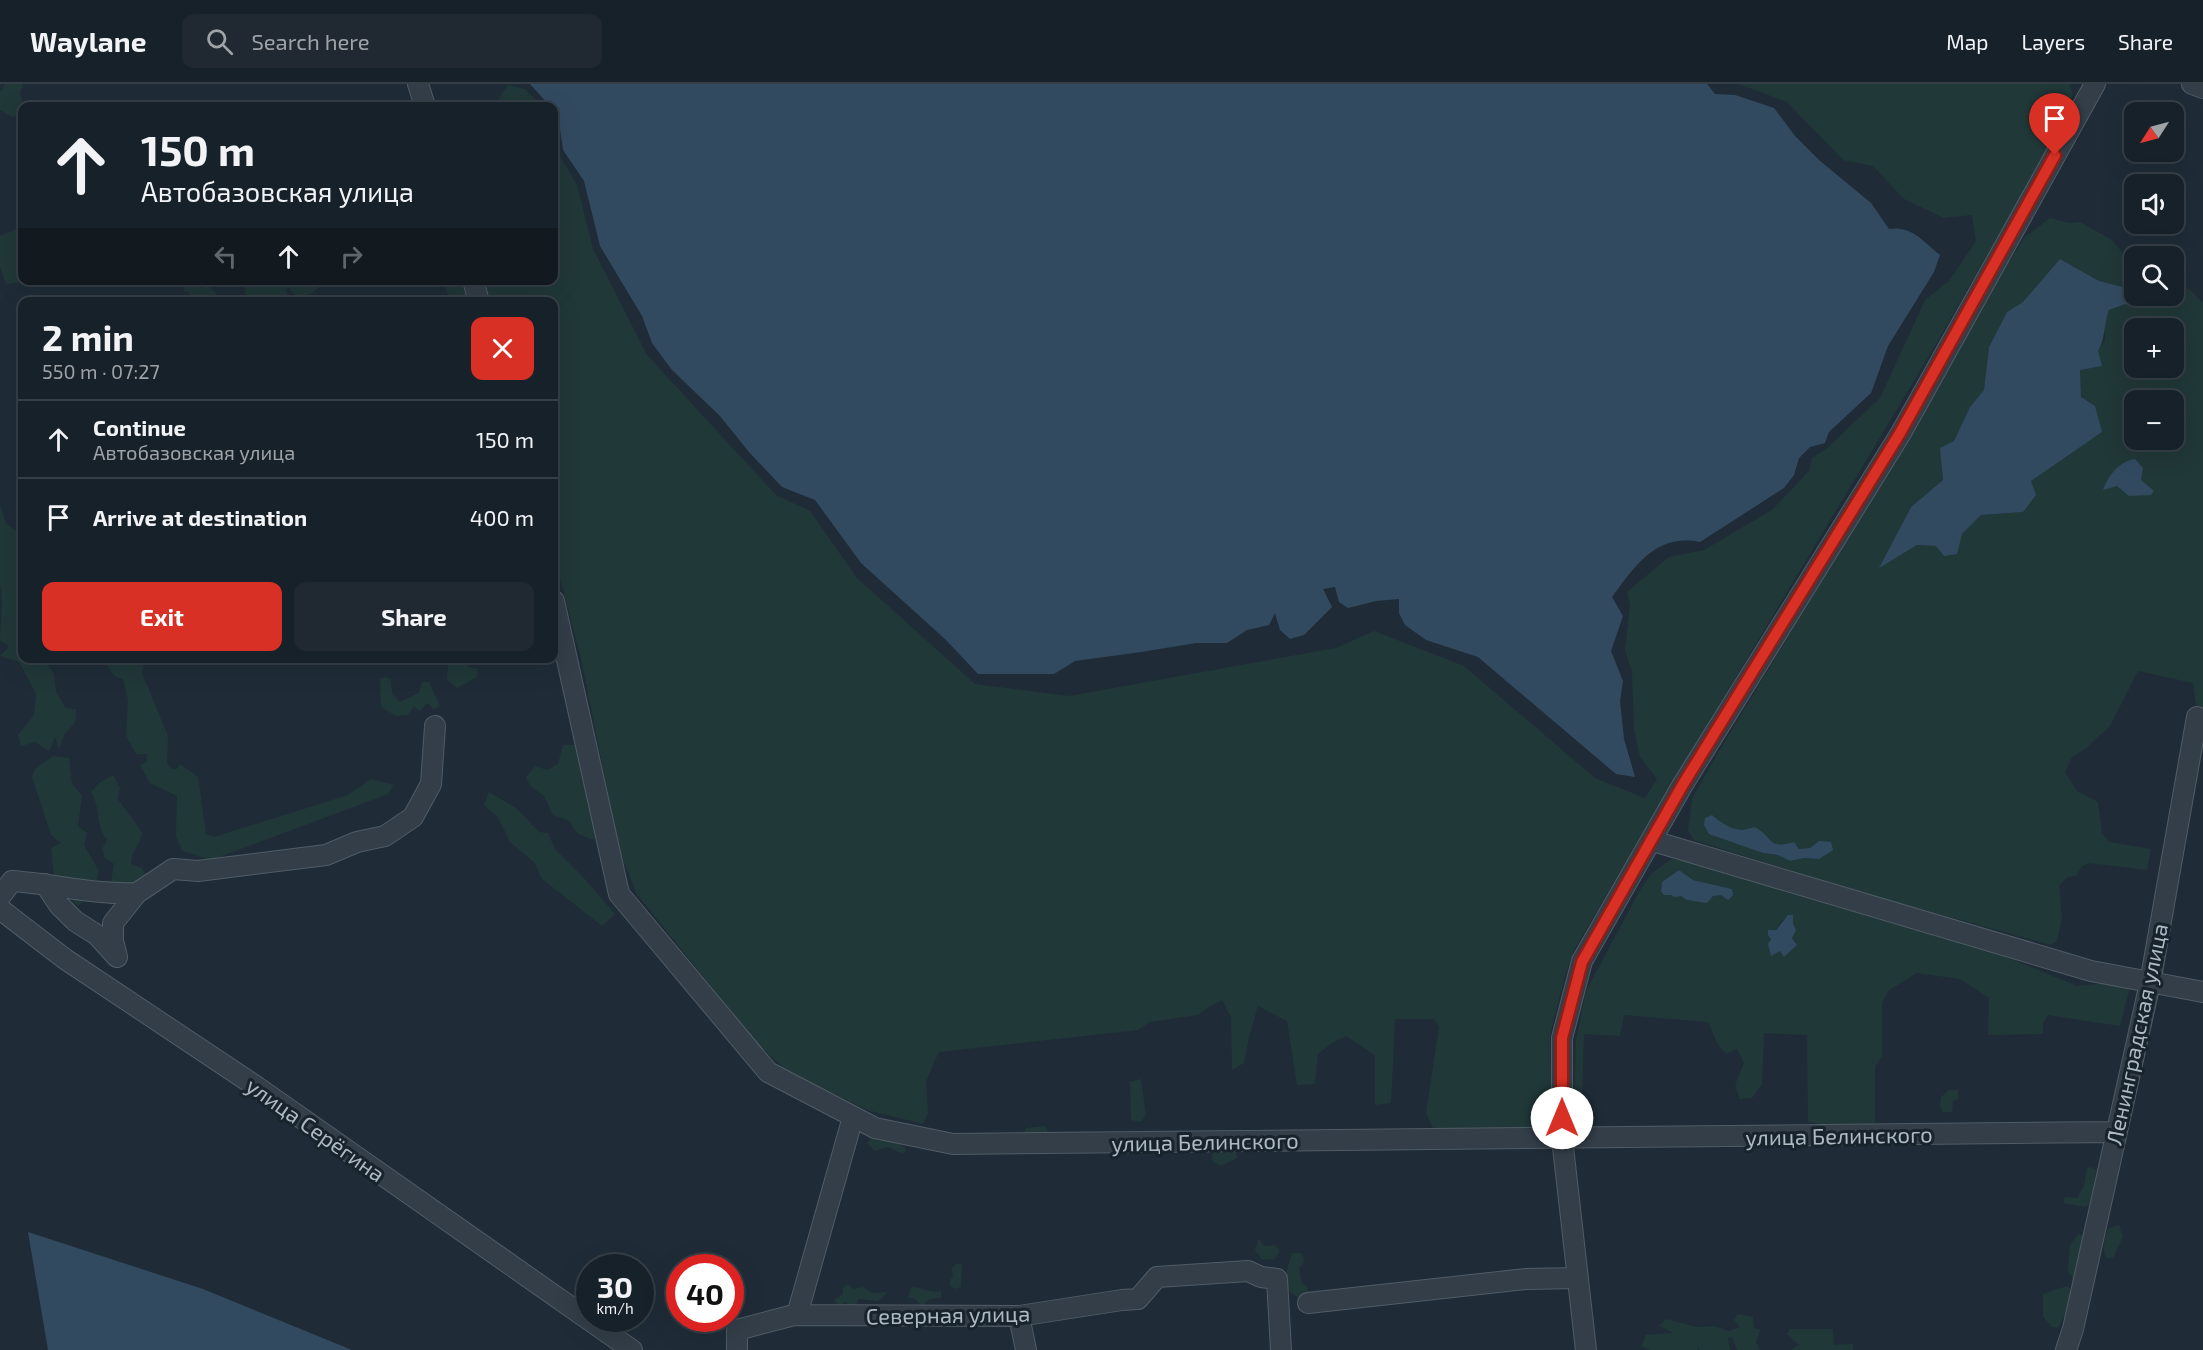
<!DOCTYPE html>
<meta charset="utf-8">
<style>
:root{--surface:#172129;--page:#202931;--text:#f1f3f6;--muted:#9ea3a8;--line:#363e46;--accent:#d93025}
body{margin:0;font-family:"Exo 2",sans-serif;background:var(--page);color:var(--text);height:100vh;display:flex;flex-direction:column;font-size:22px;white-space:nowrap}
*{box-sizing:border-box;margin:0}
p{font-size:20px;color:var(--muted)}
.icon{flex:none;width:33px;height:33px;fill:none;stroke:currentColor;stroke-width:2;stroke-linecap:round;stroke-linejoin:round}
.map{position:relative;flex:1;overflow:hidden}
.sheet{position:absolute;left:18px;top:213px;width:540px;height:366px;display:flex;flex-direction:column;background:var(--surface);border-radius:12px;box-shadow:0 6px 24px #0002,0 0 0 2px var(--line)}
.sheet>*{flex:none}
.hud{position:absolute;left:18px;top:18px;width:540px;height:183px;border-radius:12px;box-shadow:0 6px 24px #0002,0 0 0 2px var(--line);background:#172129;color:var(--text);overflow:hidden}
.needle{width:39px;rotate:234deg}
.buttons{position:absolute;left:2124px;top:18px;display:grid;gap:12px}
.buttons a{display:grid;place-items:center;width:60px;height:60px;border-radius:12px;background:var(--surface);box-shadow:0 6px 24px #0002,0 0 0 2px var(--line);font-size:30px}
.speed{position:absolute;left:576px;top:1170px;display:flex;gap:12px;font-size:30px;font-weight:700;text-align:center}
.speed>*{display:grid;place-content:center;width:78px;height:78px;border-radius:50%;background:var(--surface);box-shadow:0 6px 24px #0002,0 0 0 2px var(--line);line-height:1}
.speed small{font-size:15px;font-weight:400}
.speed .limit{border:9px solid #d22;background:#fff;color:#111}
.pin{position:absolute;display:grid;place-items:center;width:51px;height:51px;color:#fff;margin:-62px -26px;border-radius:50% 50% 50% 0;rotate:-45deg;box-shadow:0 0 6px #0007}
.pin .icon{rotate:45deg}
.me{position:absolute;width:66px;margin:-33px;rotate:0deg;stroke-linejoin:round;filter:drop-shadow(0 0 4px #0008)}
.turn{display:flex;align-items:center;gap:21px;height:126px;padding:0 24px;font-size:27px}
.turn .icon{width:78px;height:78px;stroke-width:2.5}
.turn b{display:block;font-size:42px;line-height:51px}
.lanes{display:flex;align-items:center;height:57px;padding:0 24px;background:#0003;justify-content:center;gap:30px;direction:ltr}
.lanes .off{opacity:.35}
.round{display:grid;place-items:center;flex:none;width:63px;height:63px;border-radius:12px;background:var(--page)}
.overview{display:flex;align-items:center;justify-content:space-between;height:102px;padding:0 24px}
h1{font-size:36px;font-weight:700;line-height:45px}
.primary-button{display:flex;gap:12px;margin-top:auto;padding:12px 24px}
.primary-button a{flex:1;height:69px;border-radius:12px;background:var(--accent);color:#fff;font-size:24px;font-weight:700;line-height:69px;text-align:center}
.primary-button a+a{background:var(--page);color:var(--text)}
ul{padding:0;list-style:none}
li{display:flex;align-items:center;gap:18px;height:78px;padding:0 24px;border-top:2px solid var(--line)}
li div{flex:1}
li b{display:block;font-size:22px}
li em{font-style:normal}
header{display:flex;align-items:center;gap:36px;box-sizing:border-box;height:84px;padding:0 30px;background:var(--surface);border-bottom:2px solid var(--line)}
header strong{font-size:28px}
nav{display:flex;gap:33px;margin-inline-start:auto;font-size:21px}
.search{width:420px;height:54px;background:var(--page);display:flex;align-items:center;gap:15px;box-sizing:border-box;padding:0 21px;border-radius:12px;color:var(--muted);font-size:22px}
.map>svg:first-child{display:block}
</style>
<header>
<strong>Waylane</strong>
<div class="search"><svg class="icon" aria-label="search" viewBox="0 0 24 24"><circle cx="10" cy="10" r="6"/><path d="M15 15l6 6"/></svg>Search here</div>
<nav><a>Map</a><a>Layers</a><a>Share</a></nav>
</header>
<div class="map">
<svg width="2203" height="1266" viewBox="0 0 2203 1266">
<rect width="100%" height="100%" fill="#1f2c37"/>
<path fill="#213838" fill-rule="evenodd" d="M 5,0 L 23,0 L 20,10 L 25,22 L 22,22 L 22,32 L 12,33 L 0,26 L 0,8 Z
M 1739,0 L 2069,0 L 2073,10 L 2064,37 L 1936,260 L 1658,723 L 1574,866 L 1565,892 L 1550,951 L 1552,1034 L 1546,1041 L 1513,1048 L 1434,1046 L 1426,1029 L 1439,943 L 1434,935 L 1395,935 L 1391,1019 L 1375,1021 L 1375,971 L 1346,952 L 1332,959 L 1318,970 L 1315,1000 L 1297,1001 L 1287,937 L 1258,922 L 1249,953 L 1244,979 L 1232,986 L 1231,933 L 1222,916 L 1207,924 L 1198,931 L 1150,938 L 1138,946 L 939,968 L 926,997 L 928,1029 L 923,1040 L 867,1026 L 788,988 L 754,956 L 636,809 L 619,765 L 582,579 L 554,471 L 554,218 L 486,217 L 481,197 L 554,196 L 554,62 L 577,101 L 593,165 L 647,271 L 776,411 L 810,427 L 857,494 L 975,600 L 1069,612 L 1336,564 L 1374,547 L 1464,582 L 1595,694 L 1645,714 L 1657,695 L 1640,673 L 1634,646 L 1632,588 L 1625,566 L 1630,521 L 1627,508 L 1669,473 L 1704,466 L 1772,426 L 1809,387 L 1812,374 L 1826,365 L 1880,314 L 1925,216 L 1949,197 L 1976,157 L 1972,131 L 1944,134 L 1904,115 L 1873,82 L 1843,76 L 1787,18 Z
M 508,1 L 525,5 L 541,22 L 494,22 Z
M 2050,134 L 2069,139 L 2080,138 L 2112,156 L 2128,175 L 2134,175 L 2134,206 L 2099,197 L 2060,175 L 2023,218 L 2007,228 L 1989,263 L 1984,306 L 1970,323 L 1954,357 L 1941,365 L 1943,396 L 1911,423 L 1880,482 L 1917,461 L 1936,462 L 1962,450 L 1981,431 L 2023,428 L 2030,397 L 2102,348 L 2081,313 L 2080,286 L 2098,267 L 2105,256 L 2104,239 L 2109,226 L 2146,212 L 2174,212 L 2174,198 L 2190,206 L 2203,219 L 2203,627 L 2196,621 L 2193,599 L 2138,587 L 2110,642 L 2086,664 L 2072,673 L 2065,688 L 2077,707 L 2098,718 L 2102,749 L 2109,758 L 2151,765 L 2147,786 L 2089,779 L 2082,782 L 2076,792 L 2067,793 L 2059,802 L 2062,834 L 2057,857 L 2051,861 L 1852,806 L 1694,756 L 1688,747 L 1692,715 L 1715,674 L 1899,369 L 1990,207 L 2025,153 ZM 2134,244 L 2174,244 L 2174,284 L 2134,284 ZM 2134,316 L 2174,316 L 2174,356 L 2134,356 ZM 2141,395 L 2129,412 L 2117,402 L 2103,405 ZM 1705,734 L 1721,739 L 1729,745 L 1761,746 C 1773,760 1775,763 1794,758 L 1799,765 L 1810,764 L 1819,775 L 1804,774 L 1790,777 L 1778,771 L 1763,769 Z
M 22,143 L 22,196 L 29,197 L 6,200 L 0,183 L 0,152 Z
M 181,197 L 197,197 L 201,204 L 208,201 L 223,217 L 190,217 L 189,207 L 185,209 Z
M 328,197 L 310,210 L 297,214 L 289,204 L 286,205 L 288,215 L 276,217 L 271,210 L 266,218 L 247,217 L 243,197 Z
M 443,197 L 460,197 L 469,205 L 465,217 L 451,217 Z
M 0,421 L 6,440 L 22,450 L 22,574 L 44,575 L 54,590 L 56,608 L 66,624 L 76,625 L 75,639 L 65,649 L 59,665 L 55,653 L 49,667 L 35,658 L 21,662 L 18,651 L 34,631 L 36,610 L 19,578 L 0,572 L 9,563 L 0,556 C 0,538 4,518 0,501 Z
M 103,575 L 135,575 L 137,580 L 143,580 L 142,589 L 168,652 L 167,679 L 171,685 L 177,685 L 180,680 L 198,693 L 206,750 L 214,753 L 348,711 L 371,695 L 394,701 L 388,710 L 211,776 L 183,767 L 176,753 L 177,712 L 150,699 L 140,681 L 146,678 L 147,670 L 136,670 L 126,652 L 128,616 L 123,595 L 114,592 Z
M 456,575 L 466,575 L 468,583 L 478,585 L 477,593 L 457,604 L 447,596 L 448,580 Z
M 385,593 L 391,595 L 392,609 L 400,618 L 419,609 L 422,598 L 429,598 L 440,622 L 434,625 L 427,619 L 420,627 L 414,622 L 408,631 L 396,632 L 381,623 L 380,595 Z
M 563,661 L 574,661 L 583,676 L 600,742 L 594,756 L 578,750 L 568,736 L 553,731 L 544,712 L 530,702 L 526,693 L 535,682 L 547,686 L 558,680 Z
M 53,672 L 69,674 L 72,700 L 82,711 L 78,742 L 87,749 L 84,761 L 99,787 L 93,809 L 78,822 L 55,802 L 51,764 L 61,759 L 51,751 L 32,693 L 35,685 Z
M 113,691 L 120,704 L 117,714 L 142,748 C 141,760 131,767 131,780 L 142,784 L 147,795 L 140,804 L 121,803 L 111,798 L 114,780 L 105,774 L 102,765 L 107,756 C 95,741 101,724 91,708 L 99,699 Z
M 489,708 L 516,724 L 539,748 L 548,749 L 555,765 L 582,792 L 615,830 L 602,842 L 542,795 L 534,778 L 510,758 L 498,733 L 484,721 Z
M 1671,775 L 1703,780 L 2004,872 L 2077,902 L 2118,898 L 2129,906 L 2120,942 L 2048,931 L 2043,939 L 2043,950 L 1988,951 L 1989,914 L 1960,895 L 1917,889 L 1888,907 L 1882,919 L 1882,972 L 1875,983 L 1875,1040 L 1838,1043 L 1808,1038 L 1807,951 L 1764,949 L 1762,1000 L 1752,1014 L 1740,1015 L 1735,1001 L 1744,979 L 1737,965 L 1726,970 L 1717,959 L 1708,938 L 1624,931 L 1620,952 L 1584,950 L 1581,1046 L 1573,1044 L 1576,956 L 1586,907 L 1640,806 L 1651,790 ZM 1679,786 L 1693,796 L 1732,805 L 1721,811 L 1671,811 L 1662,798 ZM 1788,832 L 1792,854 L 1796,861 L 1784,872 L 1780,867 L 1768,861 L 1780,838 Z
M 1141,995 L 1146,1031 L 1141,1038 L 1131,1036 L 1130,998 Z
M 1949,1006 L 1958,1006 L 1958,1015 L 1953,1017 L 1952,1028 L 1943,1028 L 1940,1022 L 1941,1013 Z
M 1045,1042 L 1049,1050 L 1022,1052 L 1026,1044 Z
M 875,1051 L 896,1057 L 906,1065 L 904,1070 L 888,1063 L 875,1067 L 867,1059 Z
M 1236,1063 L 1237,1074 L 1221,1082 L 1212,1077 L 1213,1064 Z
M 2091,1083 L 2096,1086 L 2092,1116 L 2086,1123 L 2063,1119 L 2065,1113 L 2077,1114 L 2084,1102 L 2087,1084 Z
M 2119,1141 L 2123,1153 L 2113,1174 L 2106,1174 C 2102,1163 2104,1154 2109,1144 Z
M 2078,1150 L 2083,1151 L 2078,1194 L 2075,1197 L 2068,1187 L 2070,1161 Z
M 1259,1155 L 1264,1162 L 1275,1161 L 1280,1167 L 1274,1176 L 1261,1175 L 1255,1166 Z
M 1292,1169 L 1301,1169 L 1304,1174 L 1303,1180 L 1299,1184 L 1302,1199 L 1307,1203 L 1309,1214 L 1303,1217 L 1288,1206 L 1279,1203 L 1278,1189 L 1286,1189 Z
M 956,1180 L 962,1180 L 961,1203 L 956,1205 L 950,1202 L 950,1196 L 953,1193 L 952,1184 Z
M 848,1200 L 853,1205 L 863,1203 L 871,1209 L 886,1208 L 886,1210 L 878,1217 L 859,1215 L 852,1228 L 846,1224 L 847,1219 L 845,1218 L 839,1222 L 834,1216 L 843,1210 L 843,1204 Z
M 2067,1202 L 2073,1207 L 2072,1216 L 2058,1244 L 2052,1243 L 2043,1232 L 2043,1210 Z
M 911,1203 C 922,1203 930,1210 941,1207 L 941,1214 L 930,1215 L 922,1222 L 914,1214 L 908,1214 Z
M 1738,1230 L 1753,1233 L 1754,1244 L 1760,1246 L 1756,1259 L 1760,1266 L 1737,1266 L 1732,1253 L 1728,1254 L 1730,1266 L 1700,1266 L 1698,1264 L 1697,1266 L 1650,1266 L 1641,1262 L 1646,1251 L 1674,1249 L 1659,1242 L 1666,1235 L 1697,1243 L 1714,1242 L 1729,1247 L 1740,1243 L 1734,1236 Z
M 1790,1245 L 1833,1245 L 1834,1261 L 1853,1260 L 1853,1266 L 1791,1266 L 1799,1261 L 1787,1250 Z"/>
<path fill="#324a60" d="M 530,0 L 1707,0 L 1715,10 L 1735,11 L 1774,24 L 1795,52 L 1819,76 L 1871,119 L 1889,145 C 1911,141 1923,157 1940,171 L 1934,188 L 1888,262 L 1871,309 L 1829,348 L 1825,359 L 1810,363 L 1799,374 L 1794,391 L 1784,404 L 1700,458 C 1656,449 1635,482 1612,513 L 1623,532 L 1611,567 L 1623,597 L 1620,617 L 1624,655 L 1635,693 L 1616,690 L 1478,573 L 1426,556 L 1405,541 L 1399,529 L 1399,515 L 1376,517 L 1348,524 L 1339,518 L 1335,503 L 1323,505 L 1332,523 L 1304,551 L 1290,555 L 1280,546 L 1275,529 L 1269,541 L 1247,546 L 1227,559 L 1196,559 L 1141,568 L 1075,577 L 1054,590 L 978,590 L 946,556 L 861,479 L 815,416 L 782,403 L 749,368 L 720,332 L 672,286 L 652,259 L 642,232 L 600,162 L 584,97 L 563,66 L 558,32 L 554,26 L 554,22 L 550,22 Z
M 2060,175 L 2099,197 L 2131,205 L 2134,206 L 2134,212 L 2147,212 L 2109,226 C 2103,241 2106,254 2098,267 L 2102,282 L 2080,286 L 2081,313 L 2095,322 L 2102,348 L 2031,397 L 2036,411 L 2023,428 L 1981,431 L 1962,450 L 1957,470 L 1944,472 L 1936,462 L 1917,461 L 1879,484 L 1911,423 L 1943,396 L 1940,364 L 1954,357 L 1970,323 L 1984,306 L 1989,263 L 2007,228 L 2023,218 Z
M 2135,375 L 2143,384 L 2141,396 L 2154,407 L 2151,411 L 2129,412 L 2117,402 L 2103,406 C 2109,391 2118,378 2135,375 Z
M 1712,731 C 1725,742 1737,750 1754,743 C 1774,752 1766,766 1794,758 L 1799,765 L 1810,764 L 1819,757 L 1831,758 L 1833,766 L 1819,775 L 1804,774 L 1790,777 L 1778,771 L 1763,769 L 1709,750 L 1704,741 L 1705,734 Z
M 1679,786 L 1693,796 L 1732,805 L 1733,811 L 1728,816 L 1721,811 L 1713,812 L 1707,819 L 1687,816 L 1681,812 L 1674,813 L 1671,811 L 1664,811 L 1661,807 L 1662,798 Z
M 1788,831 L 1793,831 L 1793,840 L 1796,846 L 1792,854 L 1797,861 L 1784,873 L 1780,867 L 1771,872 L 1768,860 L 1771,855 L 1768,851 L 1768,846 L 1776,846 Z
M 28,1148 L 203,1205 L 352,1266 L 48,1266 Z"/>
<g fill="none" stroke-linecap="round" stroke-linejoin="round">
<defs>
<path id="minor" d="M 418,0 L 425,22
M 2192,0 L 2203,4
M 473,196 L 479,218
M 554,517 L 619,810 L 768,988 L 875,1044 L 953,1060 L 2116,1048
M 1653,757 L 2091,887 L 2203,908
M 45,800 L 59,821 L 75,837 L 97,851 L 117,873
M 0,813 L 12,797 C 54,800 96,811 137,809
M 0,825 L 65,875 L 257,1003 L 632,1266
M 117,873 L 113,857 L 113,839 L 137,809 L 173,785 L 198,787 L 326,771 L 357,758 L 385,752 L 413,733 L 431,700 L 435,642
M 1308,1219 L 1526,1195 L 1577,1194
M 797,1231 L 853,1033
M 1019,1232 L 1026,1266
M 737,1266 L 737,1246 L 794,1231 L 1019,1232 L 1122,1216 L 1138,1215 L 1157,1193 L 1248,1187 L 1261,1193 L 1277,1195 L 1281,1266
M 1586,1266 L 1562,1054 L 1562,954 L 1582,877 L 1682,702 L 1901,349 L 2095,0
M 2066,1266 L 2073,1245 L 2150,899 L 2197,633"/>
</defs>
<use href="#minor" stroke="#505c66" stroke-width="22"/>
<use href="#minor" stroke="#333e48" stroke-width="20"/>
</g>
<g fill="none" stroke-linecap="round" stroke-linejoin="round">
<defs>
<path id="route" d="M 1562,1034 L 1562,954 L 1582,878 L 1682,702 L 1900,349 L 2055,71"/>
</defs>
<use href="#route" stroke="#8d1f18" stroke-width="15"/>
<use href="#route" stroke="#d93025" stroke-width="10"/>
</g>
<g text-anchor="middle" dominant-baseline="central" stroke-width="6" stroke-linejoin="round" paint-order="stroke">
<g font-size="22" fill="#adb9c5" stroke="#18232c">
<text transform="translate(2136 950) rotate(-78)">Ленинградская улица</text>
<text transform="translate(316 1045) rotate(35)">улица Серёгина</text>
<text transform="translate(1839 1051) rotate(-1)">улица Белинского</text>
<text transform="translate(1205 1057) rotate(-1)">улица Белинского</text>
<text transform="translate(948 1230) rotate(-1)">Северная улица</text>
</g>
</g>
</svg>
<div class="buttons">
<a><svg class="needle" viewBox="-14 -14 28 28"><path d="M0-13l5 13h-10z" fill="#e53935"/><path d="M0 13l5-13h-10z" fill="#9ea3a8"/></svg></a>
<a><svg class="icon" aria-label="sound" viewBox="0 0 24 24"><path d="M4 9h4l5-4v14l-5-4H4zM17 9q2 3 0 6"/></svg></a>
<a><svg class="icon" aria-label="search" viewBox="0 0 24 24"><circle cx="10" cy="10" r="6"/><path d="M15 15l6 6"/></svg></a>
<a>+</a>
<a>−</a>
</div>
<div class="speed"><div>30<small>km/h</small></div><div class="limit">40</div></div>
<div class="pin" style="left:2055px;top:71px;background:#d93025"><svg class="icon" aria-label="arrive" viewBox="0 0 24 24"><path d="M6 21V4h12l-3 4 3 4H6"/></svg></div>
<svg class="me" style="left:1562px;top:1034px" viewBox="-20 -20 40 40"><circle r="19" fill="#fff"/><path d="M0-13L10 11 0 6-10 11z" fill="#d93025"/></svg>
<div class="hud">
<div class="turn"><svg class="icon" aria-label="ahead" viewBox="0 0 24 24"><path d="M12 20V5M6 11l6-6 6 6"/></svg><div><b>150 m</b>Автобазовская улица</div></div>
<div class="lanes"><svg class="icon off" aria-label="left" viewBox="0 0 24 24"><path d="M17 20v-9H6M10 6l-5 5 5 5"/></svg><svg class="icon" aria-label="ahead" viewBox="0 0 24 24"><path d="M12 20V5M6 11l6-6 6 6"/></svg><svg class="icon off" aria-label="right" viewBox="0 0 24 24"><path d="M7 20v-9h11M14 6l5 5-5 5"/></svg></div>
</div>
<section class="sheet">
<div class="overview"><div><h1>2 min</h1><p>550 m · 07:27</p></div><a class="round" style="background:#d93025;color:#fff"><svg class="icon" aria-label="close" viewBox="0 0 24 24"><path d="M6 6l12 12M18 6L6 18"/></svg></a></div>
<ul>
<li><svg class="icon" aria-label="ahead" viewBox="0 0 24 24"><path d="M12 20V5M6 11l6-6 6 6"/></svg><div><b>Continue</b><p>Автобазовская улица</p></div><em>150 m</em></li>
<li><svg class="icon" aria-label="arrive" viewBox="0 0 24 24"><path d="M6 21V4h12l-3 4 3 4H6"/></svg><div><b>Arrive at destination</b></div><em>400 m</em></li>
</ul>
<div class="primary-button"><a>Exit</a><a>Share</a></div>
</section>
</div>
